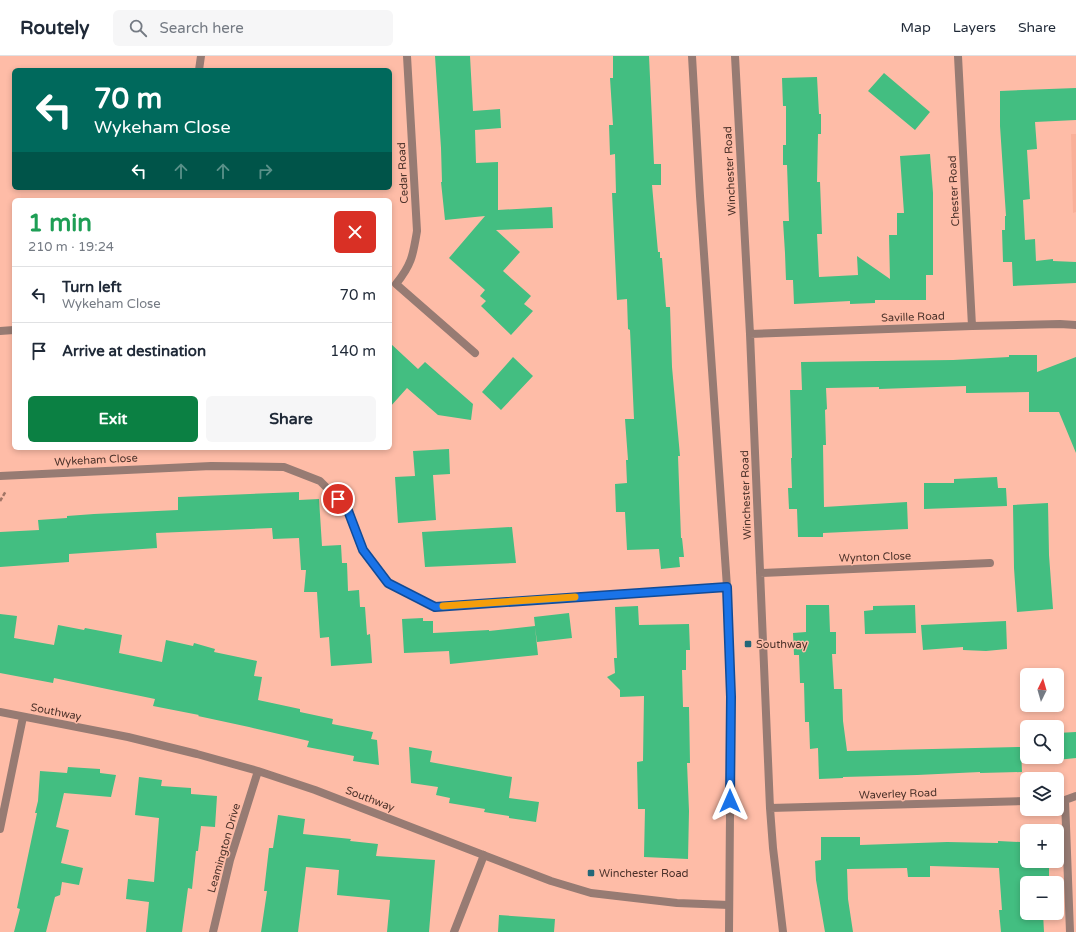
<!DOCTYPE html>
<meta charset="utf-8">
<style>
:root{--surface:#fff;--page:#f6f6f7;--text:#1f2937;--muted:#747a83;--line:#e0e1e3;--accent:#0b8043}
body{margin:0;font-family:"Varela Round",sans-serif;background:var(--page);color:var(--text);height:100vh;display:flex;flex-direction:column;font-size:15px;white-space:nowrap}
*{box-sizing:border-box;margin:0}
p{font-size:13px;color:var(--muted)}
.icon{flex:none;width:22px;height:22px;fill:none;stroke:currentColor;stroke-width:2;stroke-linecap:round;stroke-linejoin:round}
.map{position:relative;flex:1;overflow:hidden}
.drawer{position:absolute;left:12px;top:142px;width:380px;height:252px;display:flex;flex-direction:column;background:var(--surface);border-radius:6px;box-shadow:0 2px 6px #0003}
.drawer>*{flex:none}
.hud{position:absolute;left:12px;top:12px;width:380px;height:122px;border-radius:6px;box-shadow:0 2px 6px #0003;background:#00695c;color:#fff;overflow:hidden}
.needle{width:26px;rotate:5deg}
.controls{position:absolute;left:1020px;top:612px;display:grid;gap:8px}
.controls a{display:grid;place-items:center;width:44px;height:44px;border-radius:6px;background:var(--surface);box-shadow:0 2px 6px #0003;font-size:20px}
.pin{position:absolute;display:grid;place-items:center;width:34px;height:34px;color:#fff;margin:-17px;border:2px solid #fff;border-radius:50%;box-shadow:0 1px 4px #0007}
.me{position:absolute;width:44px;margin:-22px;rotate:0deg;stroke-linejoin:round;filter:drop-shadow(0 0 3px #0008)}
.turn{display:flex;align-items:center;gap:14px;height:84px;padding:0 16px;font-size:18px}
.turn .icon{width:52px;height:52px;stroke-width:2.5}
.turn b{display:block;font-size:28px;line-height:34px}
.lanes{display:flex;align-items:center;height:38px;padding:0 16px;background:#0003;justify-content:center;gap:20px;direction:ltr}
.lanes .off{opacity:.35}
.round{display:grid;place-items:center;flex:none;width:42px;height:42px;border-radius:6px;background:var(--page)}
.summary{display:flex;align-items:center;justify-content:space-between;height:68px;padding:0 16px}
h1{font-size:24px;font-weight:700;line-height:30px;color:#1e9e55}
.cta{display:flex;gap:8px;margin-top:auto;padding:8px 16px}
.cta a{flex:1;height:46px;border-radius:6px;background:var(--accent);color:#fff;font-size:16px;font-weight:700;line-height:46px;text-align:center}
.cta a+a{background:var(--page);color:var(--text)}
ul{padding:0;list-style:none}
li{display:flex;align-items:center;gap:12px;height:56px;padding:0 16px;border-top:1px solid var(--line)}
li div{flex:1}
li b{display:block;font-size:15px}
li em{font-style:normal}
header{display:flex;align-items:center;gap:24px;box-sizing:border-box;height:56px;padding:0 20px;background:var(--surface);border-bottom:1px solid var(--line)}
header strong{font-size:19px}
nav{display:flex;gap:22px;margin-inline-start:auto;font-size:14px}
.search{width:280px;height:36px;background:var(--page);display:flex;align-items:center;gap:10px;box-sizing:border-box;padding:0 14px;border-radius:6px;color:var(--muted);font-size:15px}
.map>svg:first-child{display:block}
</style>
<header>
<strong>Routely</strong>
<div class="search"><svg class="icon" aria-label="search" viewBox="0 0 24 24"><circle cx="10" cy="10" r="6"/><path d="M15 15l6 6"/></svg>Search here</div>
<nav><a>Map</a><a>Layers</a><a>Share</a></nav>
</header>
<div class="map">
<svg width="1076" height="876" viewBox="0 0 1076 876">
<rect width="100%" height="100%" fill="#febca7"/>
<path fill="#f9b099" d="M 1071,78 L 1076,78 L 1076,156 L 1073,157 Z"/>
<path fill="#43be81" d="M 435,0 L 470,0 L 473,55 L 500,53 L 501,72 L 475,74 L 476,107 L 498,106 L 498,154 L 552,151 L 553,172 L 496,174 L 520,196 L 503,215 L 531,240 L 524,248 L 533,255 L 511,279 L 481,250 L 486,245 L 480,240 L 485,234 L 449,202 L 485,160 L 445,164 L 441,126 L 442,126 L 441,92 Z
M 613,0 L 649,0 L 654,108 L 661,108 L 661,129 L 652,129 L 658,196 L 660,196 L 660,202 L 662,202 L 666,251 L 670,251 L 672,311 L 680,400 L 678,400 L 681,482 L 682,482 L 684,501 L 679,501 L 680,511 L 661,513 L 659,493 L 627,494 L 625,456 L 616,456 L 615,428 L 627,427 L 626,404 L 628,404 L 625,363 L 634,363 L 630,274 L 628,273 L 627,243 L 617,244 L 612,137 L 616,137 L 615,98 L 610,99 L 609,69 L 613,69 L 610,22 L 613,22 Z
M 884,17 L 930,56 L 915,74 L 868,35 Z
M 817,21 L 819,58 L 821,58 L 821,78 L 818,78 L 817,126 L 820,126 L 822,178 L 817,178 L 819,221 L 858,219 L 857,200 L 890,223 L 889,179 L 897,179 L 897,157 L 904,157 L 900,100 L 930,98 L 933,137 L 933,219 L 926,219 L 926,244 L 875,244 L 875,247 L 850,248 L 850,245 L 794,248 L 793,224 L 786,224 L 785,197 L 783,165 L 789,165 L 787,109 L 783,109 L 783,89 L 786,89 L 786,50 L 783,50 L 782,22 Z
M 1076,32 L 1076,64 L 1035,66 L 1037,93 L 1027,94 L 1030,143 L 1023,144 L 1025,184 L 1035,183 L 1036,205 L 1053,203 L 1053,205 L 1076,206 L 1076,227 L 1013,230 L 1012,206 L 1003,206 L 1002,174 L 1005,174 L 1005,160 L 1006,160 L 1000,70 L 1000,35 Z
M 390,287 L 418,313 L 425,306 L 473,348 L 471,364 L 438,359 L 407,332 L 390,351 Z
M 1009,299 L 1037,299 L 1037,316 L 1076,301 L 1076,397 L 1059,356 L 1029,356 L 1029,336 L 966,337 L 966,330 L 879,333 L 879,331 L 826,332 L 827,353 L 825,354 L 826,389 L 823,389 L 824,451 L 907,446 L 908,473 L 823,477 L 823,481 L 798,481 L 797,453 L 789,453 L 788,432 L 792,432 L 791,402 L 792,402 L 790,334 L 802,334 L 801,306 L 953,304 L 1009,301 Z
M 513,301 L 533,320 L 501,354 L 482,336 Z
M 449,393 L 450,418 L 433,419 L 436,464 L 398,467 L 395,421 L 415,420 L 413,395 Z
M 997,421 L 998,432 L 1006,432 L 1007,450 L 924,453 L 924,427 L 954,427 L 954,423 Z
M 299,436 L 299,444 L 319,443 L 322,490 L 341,489 L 342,507 L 347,507 L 348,535 L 359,534 L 360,551 L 365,551 L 367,579 L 370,578 L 372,607 L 331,610 L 329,581 L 320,582 L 317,536 L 304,536 L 306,514 L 301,514 L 299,482 L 273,483 L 272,472 L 156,477 L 157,492 L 69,498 L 69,506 L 0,511 L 0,476 L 39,474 L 38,464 L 67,462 L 67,460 L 94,458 L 178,454 L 178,441 Z
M 1048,447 L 1049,499 L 1053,553 L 1017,556 L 1014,512 L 1013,449 Z
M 512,471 L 516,507 L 425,511 L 422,476 Z
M 806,549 L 829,549 L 830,576 L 836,576 L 836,598 L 832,598 L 834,633 L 842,633 L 843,665 L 847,695 L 1021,691 L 1022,716 L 980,717 L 980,716 L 917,719 L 843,721 L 843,722 L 819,723 L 818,692 L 810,693 L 809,666 L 805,666 L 804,627 L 800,627 L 799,599 L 794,599 L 793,577 L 806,576 Z
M 915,549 L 916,577 L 865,578 L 864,555 L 873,554 L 873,550 Z
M 638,550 L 639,569 L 689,568 L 690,594 L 686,594 L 686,614 L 682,614 L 683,651 L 689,651 L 690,707 L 687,707 L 689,755 L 688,803 L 644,801 L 645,753 L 638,753 L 637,706 L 643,705 L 644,640 L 620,641 L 620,634 L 607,621 L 615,617 L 614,602 L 617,602 L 615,551 Z
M 569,557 L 572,582 L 537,586 L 535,571 L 538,599 L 450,608 L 449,595 L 404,597 L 402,563 L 423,562 L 423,565 L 433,565 L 433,577 L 489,574 L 489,575 L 535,570 L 534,561 Z
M 0,558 L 17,560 L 14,582 L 54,589 L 58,569 L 84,574 L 85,572 L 122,579 L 119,597 L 162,606 L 166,584 L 193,590 L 194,587 L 215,593 L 214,596 L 257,605 L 254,620 L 262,621 L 258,644 L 300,653 L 300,656 L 333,663 L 332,668 L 373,676 L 371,683 L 377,684 L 379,709 L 353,705 L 354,700 L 307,691 L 309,685 L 249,671 L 198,660 L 199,659 L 153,650 L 155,643 L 54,622 L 53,627 L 0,617 Z
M 1006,565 L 1007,593 L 986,595 L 963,594 L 963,591 L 923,594 L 921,569 Z
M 1076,676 L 1076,702 L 1057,704 L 1057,677 Z
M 409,691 L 432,695 L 430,706 L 512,721 L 509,742 L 539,746 L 536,766 L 509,762 L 509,760 L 484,756 L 485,753 L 449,747 L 450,742 L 436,739 L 438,731 L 411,727 Z
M 68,711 L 100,713 L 100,717 L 116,719 L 111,741 L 64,737 L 56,771 L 69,774 L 61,807 L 83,812 L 79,829 L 62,826 L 60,839 L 55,841 L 46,876 L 14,876 L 20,853 L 17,852 L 37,757 L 35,757 L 38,745 L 40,715 L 67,717 Z
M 139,721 L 162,724 L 161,730 L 191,732 L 191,738 L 217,740 L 215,771 L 201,770 L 198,795 L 196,795 L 192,833 L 188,832 L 182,876 L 146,876 L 149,846 L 126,843 L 128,823 L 154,826 L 159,762 L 135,759 Z
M 278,759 L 305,763 L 303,778 L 351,783 L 350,785 L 378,788 L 376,800 L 435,804 L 429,876 L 387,876 L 390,844 L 337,839 L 339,814 L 306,811 L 298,876 L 261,876 L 267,835 L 264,835 L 269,792 L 273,792 Z
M 821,781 L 860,781 L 860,789 L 947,786 L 998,787 L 998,785 L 1020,786 L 1021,791 L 1027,791 L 1027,805 L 1049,805 L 1049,823 L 1027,823 L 1027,857 L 1043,857 L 1044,876 L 1001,876 L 999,854 L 1002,854 L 999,812 L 930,810 L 930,821 L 908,821 L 907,812 L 847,813 L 848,843 L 853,876 L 825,876 L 816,824 L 815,805 L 821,804 Z
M 499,859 L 555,863 L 554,876 L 498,876 Z"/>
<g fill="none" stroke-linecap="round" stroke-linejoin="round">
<path stroke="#a17465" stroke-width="2.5" stroke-dasharray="4 2" stroke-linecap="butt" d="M 0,445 L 6,435"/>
<path stroke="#977b73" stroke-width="8" d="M 407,0 L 417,175 C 413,199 412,208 396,228 L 475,297
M 735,0 L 750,278 L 770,752 L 773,792 L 783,876
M 958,0 L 972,270
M 199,14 L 201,0
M 0,275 L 14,274
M 750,278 L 972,270 L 1060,268 L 1076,269
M 0,420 L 211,410 L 284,411 L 320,425 L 347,452 L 363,494 L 388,527 L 435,551 L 727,531
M 760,517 L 990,507
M 0,656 L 128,681 L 197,698 L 258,715 L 315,734 L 551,825 L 591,837 L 677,847 L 729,849
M 1057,744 L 1065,744 L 1076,740
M 1065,744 L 1070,876
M 770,752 L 1027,745
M 0,773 L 23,661
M 213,876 L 230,804 L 258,715
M 454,876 L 484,799"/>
<path stroke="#977b73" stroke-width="8" d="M 692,0 L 700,140 L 727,531 L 731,641 L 729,876"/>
</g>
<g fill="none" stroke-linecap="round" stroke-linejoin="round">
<defs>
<path id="route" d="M 338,443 L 347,452 L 363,494 L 388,527 L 435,551 L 727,531 L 731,641 L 730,745"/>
</defs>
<use href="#route" stroke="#114b97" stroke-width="10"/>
<use href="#route" stroke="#1a73e8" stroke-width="7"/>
<path stroke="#f59e0b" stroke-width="7" d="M 443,550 L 575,541"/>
</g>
<g fill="#236778" stroke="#febca7" stroke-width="1.5">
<rect x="744" y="584" width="8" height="8" rx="2"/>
<rect x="587" y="813" width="8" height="8" rx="2"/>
</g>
<g text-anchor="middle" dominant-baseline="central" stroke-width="3" stroke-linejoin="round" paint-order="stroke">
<g font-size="11" fill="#4c322a" stroke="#febca7">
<text transform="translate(730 115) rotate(-93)">Winchester Road</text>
<text transform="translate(403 117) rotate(-93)">Cedar Road</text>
<text transform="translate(954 135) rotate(-93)">Chester Road</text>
<text transform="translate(913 261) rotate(-2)">Saville Road</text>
<text transform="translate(96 404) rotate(-3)">Wykeham Close</text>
<text transform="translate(746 439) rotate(-92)">Winchester Road</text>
<text transform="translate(875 501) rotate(-2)">Wynton Close</text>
<text transform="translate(56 656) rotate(11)">Southway</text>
<text transform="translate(898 738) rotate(-2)">Waverley Road</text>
<text transform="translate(370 743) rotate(21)">Southway</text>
<text transform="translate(224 792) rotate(-74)">Leamington Drive</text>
</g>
<g font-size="11" fill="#4c322a" stroke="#febca7" text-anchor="start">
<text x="756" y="588">Southway</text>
<text x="599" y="817">Winchester Road</text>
</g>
</g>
</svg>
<div class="controls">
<a><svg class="needle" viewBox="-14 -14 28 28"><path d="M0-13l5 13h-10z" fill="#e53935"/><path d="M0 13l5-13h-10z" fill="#747a83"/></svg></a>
<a><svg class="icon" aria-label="search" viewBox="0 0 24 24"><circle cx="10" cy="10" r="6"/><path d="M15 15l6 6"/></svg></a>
<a><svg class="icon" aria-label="layers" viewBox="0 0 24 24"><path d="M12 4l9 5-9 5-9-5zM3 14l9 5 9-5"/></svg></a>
<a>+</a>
<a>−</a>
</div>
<div class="pin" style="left:338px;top:443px;background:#d93025"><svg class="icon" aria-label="arrive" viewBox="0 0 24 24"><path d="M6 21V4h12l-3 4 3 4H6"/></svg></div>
<svg class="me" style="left:730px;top:745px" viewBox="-20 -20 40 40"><path d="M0-17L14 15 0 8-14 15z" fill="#1a73e8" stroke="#fff" stroke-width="4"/></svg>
<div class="hud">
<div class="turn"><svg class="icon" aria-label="left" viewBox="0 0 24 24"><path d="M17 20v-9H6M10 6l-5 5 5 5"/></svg><div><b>70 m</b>Wykeham Close</div></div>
<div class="lanes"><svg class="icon" aria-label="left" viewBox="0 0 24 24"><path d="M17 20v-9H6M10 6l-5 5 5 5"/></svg><svg class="icon off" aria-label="ahead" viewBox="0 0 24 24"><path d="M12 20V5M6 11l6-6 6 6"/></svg><svg class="icon off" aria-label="ahead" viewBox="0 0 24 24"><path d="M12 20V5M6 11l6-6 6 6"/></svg><svg class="icon off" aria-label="right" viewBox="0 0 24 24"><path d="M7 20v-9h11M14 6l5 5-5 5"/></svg></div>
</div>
<section class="drawer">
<div class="summary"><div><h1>1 min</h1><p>210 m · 19:24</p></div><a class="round" style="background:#d93025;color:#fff"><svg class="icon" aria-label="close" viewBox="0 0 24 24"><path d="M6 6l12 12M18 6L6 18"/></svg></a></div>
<ul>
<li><svg class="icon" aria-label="left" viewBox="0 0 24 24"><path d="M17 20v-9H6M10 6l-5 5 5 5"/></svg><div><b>Turn left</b><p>Wykeham Close</p></div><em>70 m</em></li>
<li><svg class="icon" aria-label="arrive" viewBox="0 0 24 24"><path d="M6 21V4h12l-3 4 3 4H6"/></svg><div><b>Arrive at destination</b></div><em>140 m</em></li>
</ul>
<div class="cta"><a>Exit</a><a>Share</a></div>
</section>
</div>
